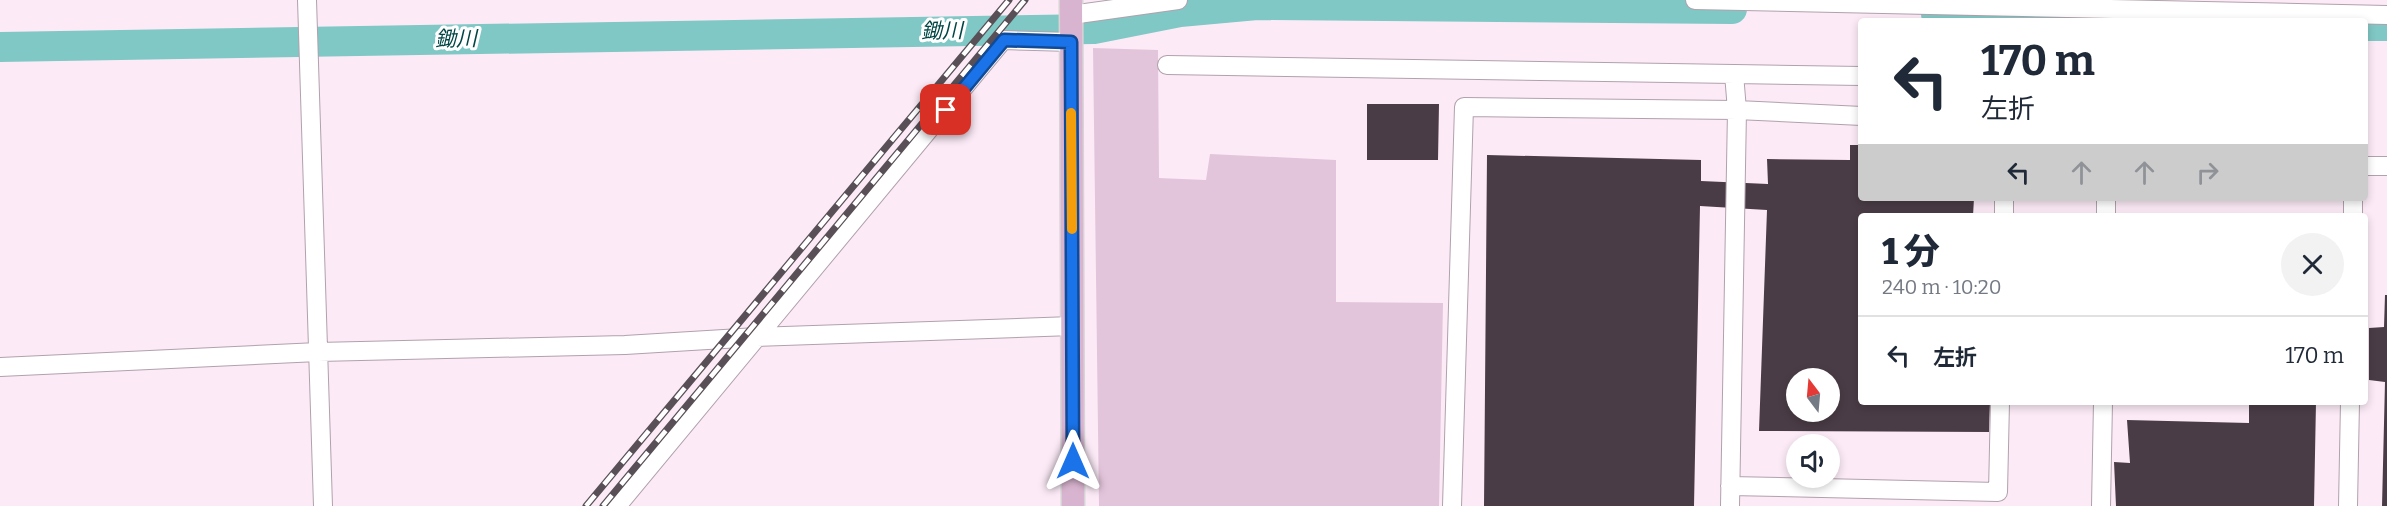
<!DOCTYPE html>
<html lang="ja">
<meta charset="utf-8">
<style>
:root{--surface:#fff;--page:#f2f2f3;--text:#1f2937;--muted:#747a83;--line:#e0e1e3}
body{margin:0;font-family:Bitter,"Noto Sans JP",serif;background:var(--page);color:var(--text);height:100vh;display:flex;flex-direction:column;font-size:22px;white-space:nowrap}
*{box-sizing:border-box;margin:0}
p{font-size:20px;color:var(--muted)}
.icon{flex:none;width:33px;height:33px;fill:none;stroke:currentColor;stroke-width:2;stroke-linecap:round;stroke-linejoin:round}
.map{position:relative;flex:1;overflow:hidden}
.panel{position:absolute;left:1858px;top:213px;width:510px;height:192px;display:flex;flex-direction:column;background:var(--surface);border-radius:6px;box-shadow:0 3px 9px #0003}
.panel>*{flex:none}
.top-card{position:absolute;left:1858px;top:18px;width:510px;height:183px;border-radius:6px;box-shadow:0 3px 9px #0003;background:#fff;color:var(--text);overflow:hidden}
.needle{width:39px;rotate:344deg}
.fabs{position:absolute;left:1786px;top:368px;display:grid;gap:12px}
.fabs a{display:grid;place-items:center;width:54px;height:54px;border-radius:50%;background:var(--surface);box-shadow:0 3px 9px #0003;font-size:30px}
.pin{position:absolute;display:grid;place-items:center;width:51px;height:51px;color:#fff;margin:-26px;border-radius:12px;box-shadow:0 3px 9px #0006}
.me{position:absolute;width:66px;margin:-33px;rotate:0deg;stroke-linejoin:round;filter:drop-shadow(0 0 4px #0008)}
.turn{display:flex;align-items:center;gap:21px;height:126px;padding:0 24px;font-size:27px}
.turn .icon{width:78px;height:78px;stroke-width:2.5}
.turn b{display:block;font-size:42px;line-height:51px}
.lanes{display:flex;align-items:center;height:57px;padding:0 24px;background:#0003;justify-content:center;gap:30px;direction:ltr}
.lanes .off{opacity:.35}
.round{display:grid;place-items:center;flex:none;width:63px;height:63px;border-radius:32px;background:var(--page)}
.overview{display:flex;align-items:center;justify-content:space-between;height:102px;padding:0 24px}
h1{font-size:36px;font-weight:800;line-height:45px}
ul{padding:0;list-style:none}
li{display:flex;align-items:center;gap:18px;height:78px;padding:0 24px;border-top:2px solid var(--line)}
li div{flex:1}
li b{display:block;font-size:22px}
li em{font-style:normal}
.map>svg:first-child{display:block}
</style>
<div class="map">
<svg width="2387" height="506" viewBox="0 0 2387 506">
<rect width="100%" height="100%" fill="#fcebf7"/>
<path fill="#e3c5db" d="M 1093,48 L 1158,50 L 1159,178 L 1206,180 L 1210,154 L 1336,160 L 1336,302 L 1443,303 L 1439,506 L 1099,506 Z"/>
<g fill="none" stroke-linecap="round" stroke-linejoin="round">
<path stroke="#80c8c5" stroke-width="30" d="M 1936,14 L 2134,21
M 2366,26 L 2387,26
M 0,47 L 1094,29 L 1180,12 L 1257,5 L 1732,9"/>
</g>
<path fill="#4a3c46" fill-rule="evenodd" d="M 1367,104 L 1439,104 L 1438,160 L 1367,160 Z
M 1850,145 L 1862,145 L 1862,198 L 1974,198 L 1973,216 L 1862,216 L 1862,402 L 1990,402 L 1989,432 L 1759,431 L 1767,210 L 1700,206 L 1694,506 L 1484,506 L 1487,155 L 1701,160 L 1701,181 L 1768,184 L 1767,159 L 1850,160 ZM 1797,378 L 1830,378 L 1830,411 L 1797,411 Z
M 2385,295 L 2387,295 L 2387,506 L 2382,506 L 2385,382 L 2369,380 L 2369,328 L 2384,327 Z
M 2249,402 L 2316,402 L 2314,506 L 2116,506 L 2114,462 L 2130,463 L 2127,420 L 2249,423 Z"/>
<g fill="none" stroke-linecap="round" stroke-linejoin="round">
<defs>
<path id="minor" d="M 307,0 L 323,506
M 1695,0 L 2387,15
M 1071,15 L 1178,0
M 1167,65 L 1734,74 L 1737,110 L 1730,506
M 1734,74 L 1862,76
M 2366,166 L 2387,166
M 2004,216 L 2004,198
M 2106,216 L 2106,198
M 2353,216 L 2353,198
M 0,367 L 318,352 L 625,345 L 757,337 L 1072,326
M 1730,486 L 1998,492 L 2000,402
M 617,506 L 1003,40 L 1071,42
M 1452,506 L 1464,107 L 1737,110 L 1862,116
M 2101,506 L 2103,402
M 2348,506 L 2350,402"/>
<path id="major" d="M 1071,0 L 1073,506"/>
</defs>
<use href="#minor" stroke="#b1a1ac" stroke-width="20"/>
<use href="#major" stroke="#d6d4d5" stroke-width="25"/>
<use href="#minor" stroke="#fff" stroke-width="18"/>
<use href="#major" stroke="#d9b4d0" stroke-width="22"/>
<defs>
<path id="rail" d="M 586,506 L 1009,0
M 603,506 L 1025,0"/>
</defs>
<use href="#rail" stroke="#595057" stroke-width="7"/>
<use href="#rail" stroke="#fff" stroke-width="4.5" stroke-dasharray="14" stroke-linecap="butt"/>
</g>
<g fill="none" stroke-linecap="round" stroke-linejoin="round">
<defs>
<path id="route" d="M 946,110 L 1004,40 L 1071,42 L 1073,461"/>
</defs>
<use href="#route" stroke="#114b97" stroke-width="15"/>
<use href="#route" stroke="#1a73e8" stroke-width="10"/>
<path stroke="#f59e0b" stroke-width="10" d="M 1071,113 L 1072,229"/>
</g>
<g text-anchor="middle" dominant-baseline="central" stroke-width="6" stroke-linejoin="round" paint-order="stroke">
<g font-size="21" font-style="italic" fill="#004645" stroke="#fff">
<text transform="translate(942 31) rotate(-1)">鋤川</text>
<text transform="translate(456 39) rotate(-1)">鋤川</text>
</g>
</g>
</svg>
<div class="fabs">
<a><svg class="needle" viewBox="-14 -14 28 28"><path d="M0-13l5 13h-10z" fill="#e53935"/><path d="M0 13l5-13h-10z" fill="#747a83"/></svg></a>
<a><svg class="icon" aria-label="sound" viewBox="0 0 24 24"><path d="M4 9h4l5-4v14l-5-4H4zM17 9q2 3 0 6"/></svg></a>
</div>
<div class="pin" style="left:946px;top:110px;background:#d93025"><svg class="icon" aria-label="arrive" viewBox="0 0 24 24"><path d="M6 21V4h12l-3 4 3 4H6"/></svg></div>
<svg class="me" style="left:1073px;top:461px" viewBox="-20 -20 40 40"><path d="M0-17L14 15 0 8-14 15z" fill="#1a73e8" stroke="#fff" stroke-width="4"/></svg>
<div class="top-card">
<div class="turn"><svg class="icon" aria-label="left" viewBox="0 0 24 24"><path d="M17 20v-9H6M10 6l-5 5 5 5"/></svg><div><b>170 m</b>左折</div></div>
<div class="lanes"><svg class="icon" aria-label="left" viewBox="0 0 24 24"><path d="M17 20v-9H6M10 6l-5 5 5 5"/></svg><svg class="icon off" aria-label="ahead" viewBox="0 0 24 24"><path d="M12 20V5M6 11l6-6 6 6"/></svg><svg class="icon off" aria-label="ahead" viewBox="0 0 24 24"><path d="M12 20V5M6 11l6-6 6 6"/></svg><svg class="icon off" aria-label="right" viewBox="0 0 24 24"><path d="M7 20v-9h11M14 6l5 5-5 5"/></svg></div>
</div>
<section class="panel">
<div class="overview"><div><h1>1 分</h1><p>240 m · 10:20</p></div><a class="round"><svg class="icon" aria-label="close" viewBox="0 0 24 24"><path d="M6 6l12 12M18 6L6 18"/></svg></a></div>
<ul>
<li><svg class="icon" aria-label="left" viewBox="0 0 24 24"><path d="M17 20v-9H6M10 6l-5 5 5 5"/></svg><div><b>左折</b></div><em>170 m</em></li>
</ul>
</section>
</div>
